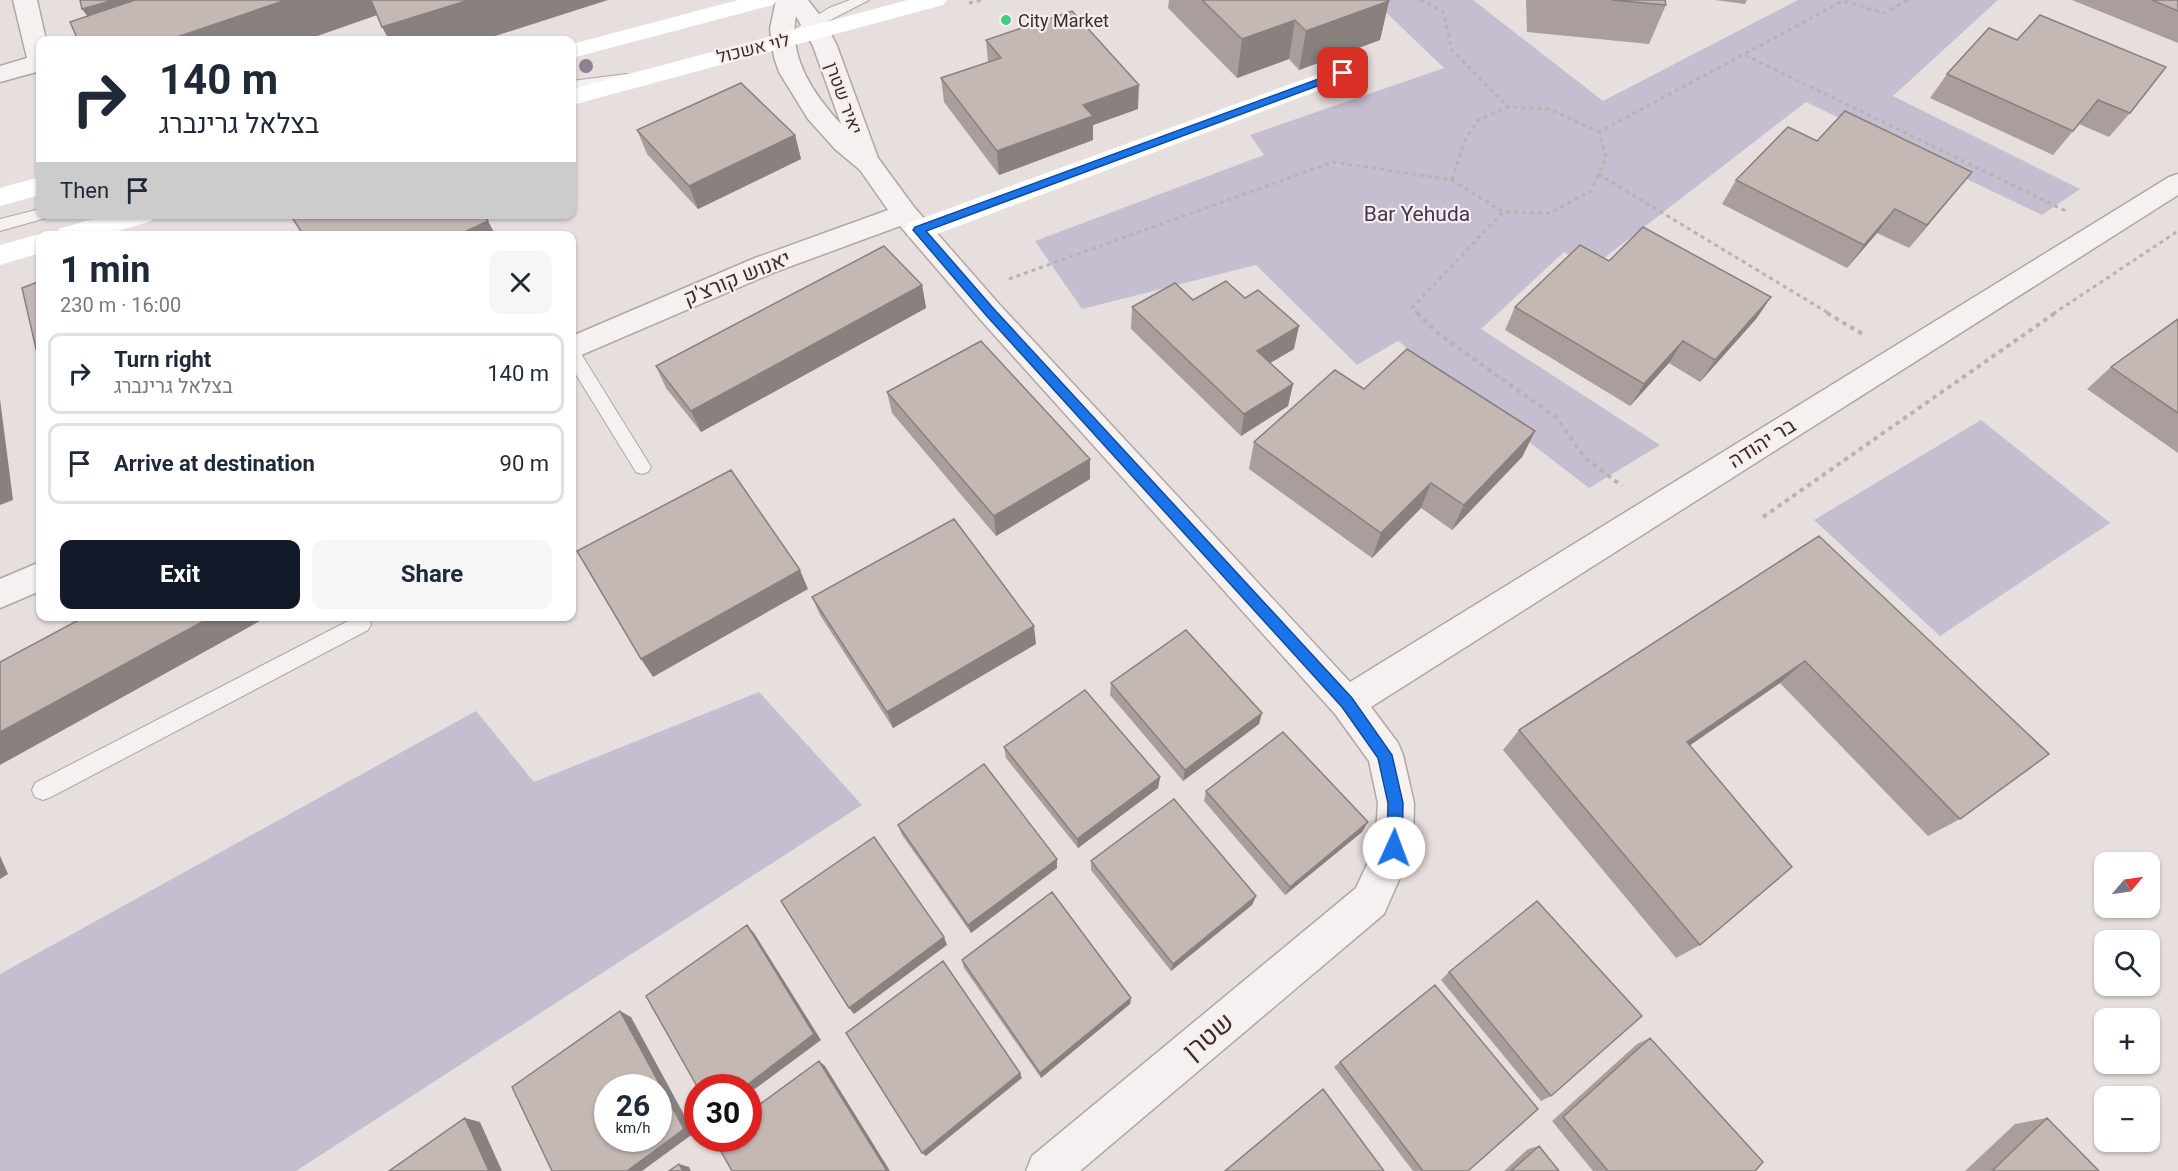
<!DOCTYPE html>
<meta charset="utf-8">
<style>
:root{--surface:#fff;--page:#f6f6f7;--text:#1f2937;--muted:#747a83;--line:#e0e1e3;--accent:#111827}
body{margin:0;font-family:Roboto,Heebo,sans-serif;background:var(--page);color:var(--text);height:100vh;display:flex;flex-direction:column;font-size:22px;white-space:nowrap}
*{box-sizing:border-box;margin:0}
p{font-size:20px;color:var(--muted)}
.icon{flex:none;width:33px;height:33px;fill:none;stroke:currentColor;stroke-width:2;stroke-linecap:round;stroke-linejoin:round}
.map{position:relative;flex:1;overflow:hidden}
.drawer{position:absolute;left:36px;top:231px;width:540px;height:390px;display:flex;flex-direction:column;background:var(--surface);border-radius:12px;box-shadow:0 2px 4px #0004}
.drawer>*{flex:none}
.top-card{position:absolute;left:36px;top:36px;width:540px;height:183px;border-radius:12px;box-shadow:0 2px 4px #0004;background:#fff;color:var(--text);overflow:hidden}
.needle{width:39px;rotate:61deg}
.tools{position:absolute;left:2094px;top:852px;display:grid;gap:12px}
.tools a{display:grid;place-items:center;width:66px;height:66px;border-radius:12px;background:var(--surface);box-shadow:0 2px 4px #0004;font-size:30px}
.speed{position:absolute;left:594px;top:1074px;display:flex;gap:12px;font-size:30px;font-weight:700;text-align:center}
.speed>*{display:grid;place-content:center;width:78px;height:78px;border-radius:50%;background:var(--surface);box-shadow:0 2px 4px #0004;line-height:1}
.speed small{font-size:15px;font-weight:400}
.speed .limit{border:9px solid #d22;background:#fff;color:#111}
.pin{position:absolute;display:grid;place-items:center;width:51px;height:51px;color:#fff;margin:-26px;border-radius:12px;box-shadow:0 3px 9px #0006}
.me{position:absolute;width:66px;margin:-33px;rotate:2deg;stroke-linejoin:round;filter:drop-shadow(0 0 4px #0008)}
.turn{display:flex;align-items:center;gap:21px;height:126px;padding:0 24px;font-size:27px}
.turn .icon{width:78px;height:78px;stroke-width:2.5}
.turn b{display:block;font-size:42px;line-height:51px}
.then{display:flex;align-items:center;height:57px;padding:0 24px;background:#0003;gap:12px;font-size:22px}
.round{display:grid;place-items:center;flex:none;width:63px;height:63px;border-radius:12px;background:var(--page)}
.overview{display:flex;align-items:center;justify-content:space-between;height:102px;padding:0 24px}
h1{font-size:36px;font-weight:700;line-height:45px}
.action{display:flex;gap:12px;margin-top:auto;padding:12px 24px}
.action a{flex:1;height:69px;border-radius:12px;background:var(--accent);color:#fff;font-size:24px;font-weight:700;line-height:69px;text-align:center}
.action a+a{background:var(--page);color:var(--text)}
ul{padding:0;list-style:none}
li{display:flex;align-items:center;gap:18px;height:81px;margin:0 12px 9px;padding:0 12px;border:3px solid var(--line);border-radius:12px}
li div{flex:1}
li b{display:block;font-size:22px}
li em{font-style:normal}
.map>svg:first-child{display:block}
</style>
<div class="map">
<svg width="2178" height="1171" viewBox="0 0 2178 1171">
<rect width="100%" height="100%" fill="#e7dfdd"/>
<path fill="#c5bed1" d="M 1373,0 L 1473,0 L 1603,101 L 1798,0 L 1998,0 L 1893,96 L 2080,189 L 2042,215 L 1806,102 L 1591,268 L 1564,252 L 1481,329 L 1660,445 L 1589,488 L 1398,341 L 1357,365 L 1256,265 L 1082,309 L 1035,241 L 1264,155 L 1250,135 L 1444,68 Z
M 1981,420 L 2110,523 L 1940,636 L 1814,520 Z
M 759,692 L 862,805 L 296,1171 L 0,1171 L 0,974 L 476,711 L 534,782 Z"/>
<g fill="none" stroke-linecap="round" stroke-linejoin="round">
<defs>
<path id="lane" d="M 850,0 L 869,0 L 805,33 L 800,34 L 793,30 L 829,8 Z
M 626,74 L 631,76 L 633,79 L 631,82 L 572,89 L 572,81 Z
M 40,209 L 40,214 L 48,214 L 46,218 L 0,231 L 0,219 Z
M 572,348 L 578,349 L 648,462 L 651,467 L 648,472 L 642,474 L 636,472 L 572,368 Z
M 348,616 L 368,616 L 371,624 L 368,630 L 51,797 L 43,800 L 35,797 L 32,790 L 35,783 L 350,620 Z"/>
<path id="street" d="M 13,0 L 37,0 L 46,40 L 40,40 L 40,71 L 0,82 L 0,66 L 27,58 Z
M 776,0 L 808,0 L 825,22 L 837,46 L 878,158 L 914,207 L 999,304 L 1350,682 L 2169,177 L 2178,174 L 2178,195 L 1371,707 L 1398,743 L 1403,755 L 1414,803 L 1413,848 L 1384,914 L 1080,1171 L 1026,1171 L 1032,1156 L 1356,888 L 1375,847 L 1378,803 L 1369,761 L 1335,714 L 979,318 L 900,226 L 775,272 L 572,359 L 572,336 L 755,258 L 888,210 L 860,170 L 835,149 L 808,119 L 779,72 L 774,57 L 770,29 ZM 796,16 L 813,46 L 841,124 C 814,95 788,58 796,16 Z
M 40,562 L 40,591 L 0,608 L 0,579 Z"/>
</defs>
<use href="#lane" stroke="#b1a6a3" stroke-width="2"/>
<use href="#street" stroke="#b1a6a3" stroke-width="3"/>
<path stroke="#bab2b0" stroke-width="3" stroke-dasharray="4 4" stroke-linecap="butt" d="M 1420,0 L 1443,11 L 1452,50 L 1508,107
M 969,3 L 982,0
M 1745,55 L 2068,212
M 1598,174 L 1830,314
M 1452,180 L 1464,142 L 1478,120 L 1508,107 L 1549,109 L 1599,132
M 1009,279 L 1333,162 L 1452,180 L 1503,212 L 1550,213 L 1591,191 L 1606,157 L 1599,132 L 1843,1 L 1884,13 L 1908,0
M 1418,314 L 1412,308 L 1503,212
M 2053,314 L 2178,231"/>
<path stroke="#bab2b0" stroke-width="4" stroke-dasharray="4.5 4.5" stroke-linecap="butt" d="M 1417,313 L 1440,335 L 1557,418 L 1584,457 L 1622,486
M 1827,313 L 1866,336
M 1763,517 L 2055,313"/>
<use href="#lane" fill="#f5f1f0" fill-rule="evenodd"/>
<use href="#street" fill="#f5f1f0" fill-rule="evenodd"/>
<path fill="#fff" fill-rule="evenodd" d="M 738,0 L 777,0 L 773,5 L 572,58 L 572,44 Z
M 908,0 L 947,0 L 943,5 L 572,105 L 572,89 Z
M 1343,65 L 1352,68 L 1355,73 L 1352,78 L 929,237 L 919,239 L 909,237 L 905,230 L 909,223 Z
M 40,177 L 40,195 L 0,206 L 0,188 Z
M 109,214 L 155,214 L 151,221 L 102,236 L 56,236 L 59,229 Z
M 40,234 L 44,236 L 40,236 L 40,253 L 0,265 L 0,245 Z"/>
</g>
<circle fill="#8d8194" cx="586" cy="66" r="7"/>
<path fill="#a99e9b" d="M 1169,0 L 1388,0 L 1389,1 L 1380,40 L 1299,70 L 1289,59 L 1237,78 L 1168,8 Z
M 1526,0 L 1665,0 L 1666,5 L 1649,44 L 1527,32 Z
M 1715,0 L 1747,0 L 1745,4 Z
M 2072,0 L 2178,0 L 2178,43 Z
M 1989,28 L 2130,113 L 2109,137 L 2079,124 L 2053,155 L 1930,98 L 1947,74 Z
M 986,40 L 1138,109 L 1093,125 L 1093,140 L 999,175 L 944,102 L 941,78 L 988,62 Z
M 637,130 L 795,135 L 801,159 L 698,209 L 647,154 Z
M 1817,141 L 1972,172 L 1909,248 L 1877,233 L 1847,268 L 1722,204 L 1736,180 Z
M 1609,261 L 1771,297 L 1756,319 L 1700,382 L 1669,363 L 1630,406 L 1505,330 L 1515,307 Z
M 922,285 L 926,308 L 701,432 L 666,388 L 656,366 Z
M 1193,300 L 1294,349 L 1270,363 L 1293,384 L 1288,406 L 1241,436 L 1131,329 L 1132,307 Z
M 2178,319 L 2178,453 L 2087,389 L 2111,367 Z
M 1364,389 L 1535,431 L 1522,457 L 1452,530 L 1421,508 L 1372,558 L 1249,469 L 1254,442 Z
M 887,392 L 1090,459 L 1090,479 L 996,536 L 892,413 Z
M 1819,536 L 1960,819 L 1928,836 L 1780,683 L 1690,745 L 1700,945 L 1676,958 L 1503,750 L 1519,730 Z
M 812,597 L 1036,644 L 893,728 L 820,615 Z
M 1111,683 L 1262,713 L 1259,724 L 1183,781 L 1110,695 Z
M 1004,747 L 1160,777 L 1158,788 L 1078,848 L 1006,758 Z
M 1206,791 L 1362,832 L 1285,895 L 1204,801 Z
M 898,825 L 1057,868 L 971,933 L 902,835 Z
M 1091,861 L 1256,896 L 1252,905 L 1171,971 L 1091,870 Z
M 962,960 L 1131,998 L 1130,1004 L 1041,1078 L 964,968 Z
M 1449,972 L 1551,1096 L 1541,1101 L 1441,980 Z
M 1650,1038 L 1755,1171 L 1593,1171 L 1552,1121 L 1637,1044 Z
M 1340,1062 L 1468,1171 L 1413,1171 L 1334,1067 Z
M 2047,1118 L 2099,1171 L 1965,1171 L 2015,1124 Z
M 1539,1146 L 1559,1171 L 1504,1171 L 1528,1149 Z"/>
<path fill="#89817e" d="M 114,0 L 214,0 L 101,34 L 82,9 Z
M 286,0 L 420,0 L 306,40 L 168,40 Z
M 469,0 L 608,0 L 483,40 L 389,40 L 382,27 Z
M 1389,1 L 1380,40 L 1299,70 L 1306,31 Z
M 1295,20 L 1289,59 L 1237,78 L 1242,39 Z
M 1139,85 L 1138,109 L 1093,125 L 1093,140 L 999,175 L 997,151 L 1083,105 Z
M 795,135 L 801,159 L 698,209 L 689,186 Z
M 1972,172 L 1953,195 L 1909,248 L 1927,225 Z
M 1895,209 L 1877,233 L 1847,268 L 1864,245 Z
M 488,221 L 496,236 L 456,236 Z
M 922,285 L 926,308 L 701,432 L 691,411 Z
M 1771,297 L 1756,319 L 1700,382 L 1715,360 Z
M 1299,326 L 1294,349 L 1253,373 L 1257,351 Z
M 1683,341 L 1669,363 L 1630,406 L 1644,384 Z
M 1293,384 L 1288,406 L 1241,436 L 1244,414 Z
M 0,399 L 13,500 L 0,505 Z
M 1535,431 L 1522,457 L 1452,530 L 1464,505 Z
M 1090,459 L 1090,479 L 996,536 L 994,516 Z
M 1431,483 L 1421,508 L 1372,558 L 1381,533 Z
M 800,570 L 808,589 L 653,677 L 641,659 Z
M 213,616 L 269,616 L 0,765 L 0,732 Z
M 1034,626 L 1036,644 L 893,728 L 887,712 Z
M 1805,661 L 1780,683 L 1666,762 L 1687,742 Z
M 1262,713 L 1259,724 L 1183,781 L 1185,770 Z
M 1160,777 L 1158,788 L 1078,848 L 1077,839 Z
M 1368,822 L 1362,832 L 1285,895 L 1290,887 Z
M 0,856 L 8,874 L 0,879 Z
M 1057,859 L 1057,868 L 971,933 L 968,925 Z
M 1256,896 L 1252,905 L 1171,971 L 1173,964 Z
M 747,925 L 754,933 L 821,1040 L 748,1094 L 748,1088 L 743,1088 Z
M 944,937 L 947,945 L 854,1014 L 849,1008 Z
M 1131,998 L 1130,1004 L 1041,1078 L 1040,1073 Z
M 620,1011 L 631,1017 L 694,1133 L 642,1171 L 627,1171 Z
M 819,1061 L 825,1066 L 890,1171 L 887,1171 Z
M 1020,1073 L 1022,1078 L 926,1156 L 922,1153 Z
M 465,1118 L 480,1122 L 502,1171 L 489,1171 Z
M 679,1164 L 689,1167 L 691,1171 L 683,1171 Z"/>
<path fill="#c4b8b4" stroke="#89817e" stroke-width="1.5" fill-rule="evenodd" d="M 80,0 L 114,0 L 82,9 Z
M 135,0 L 286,0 L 168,40 L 78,40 L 70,22 Z
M 371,0 L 469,0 L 382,27 Z
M 1202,0 L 1388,0 L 1389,1 L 1306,31 L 1295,20 L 1242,39 Z
M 1612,0 L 1665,0 L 1666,5 Z
M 2152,0 L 2178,0 L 2178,11 Z
M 1072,11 L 1139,85 L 1083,105 L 1093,116 L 997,151 L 941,78 L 1001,58 L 986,40 Z
M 2040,15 L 2166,67 L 2130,113 L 2098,100 L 2073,131 L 1947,74 L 1989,28 L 2017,40 Z
M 741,83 L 795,135 L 689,186 L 637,130 Z
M 1845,111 L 1972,172 L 1927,225 L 1895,209 L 1864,245 L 1736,180 L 1788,127 L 1817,141 Z
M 303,214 L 483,214 L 488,221 L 456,236 L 304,236 L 293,219 Z
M 1643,227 L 1771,297 L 1715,360 L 1683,341 L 1644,384 L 1515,307 L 1580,245 L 1609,261 Z
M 884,246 L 922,285 L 691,411 L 656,366 Z
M 40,281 L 40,366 L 22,288 Z
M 1226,281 L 1245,298 L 1258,290 L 1299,326 L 1257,351 L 1293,384 L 1244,414 L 1132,307 L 1175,283 L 1193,300 Z
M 2178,319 L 2178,413 L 2111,367 Z
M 981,341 L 1090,459 L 994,516 L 887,392 Z
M 1407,349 L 1535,431 L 1464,505 L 1431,483 L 1381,533 L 1254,442 L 1335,370 L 1364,389 Z
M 731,470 L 800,570 L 641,659 L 577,551 Z
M 954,519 L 1034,626 L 887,712 L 812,597 Z
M 1819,536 L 2049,754 L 1960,819 L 1805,661 L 1687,742 L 1792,867 L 1700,945 L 1519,730 Z
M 86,616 L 213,616 L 0,732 L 0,662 Z
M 1186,630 L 1262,713 L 1185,770 L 1111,683 Z
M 1085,690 L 1160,777 L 1077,839 L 1004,747 Z
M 1283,732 L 1368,822 L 1290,887 L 1206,791 Z
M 984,764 L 1057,859 L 968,925 L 898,825 Z
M 1174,799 L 1256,896 L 1173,964 L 1091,861 Z
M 874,837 L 944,937 L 849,1008 L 781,901 Z
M 1052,892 L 1131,998 L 1040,1073 L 962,960 Z
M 1537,901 L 1642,1016 L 1551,1096 L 1449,972 Z
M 747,925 L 814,1034 L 743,1088 L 698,1088 L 646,996 Z
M 943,961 L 1020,1073 L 922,1153 L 846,1033 Z
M 1435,985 L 1538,1109 L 1468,1171 L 1423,1171 L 1340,1062 Z
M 620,1011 L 684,1129 L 627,1171 L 552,1171 L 512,1087 ZM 608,1088 L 658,1088 L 658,1138 L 608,1138 Z
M 1650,1038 L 1763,1162 L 1755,1171 L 1608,1171 L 1563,1117 Z
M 819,1061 L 887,1171 L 732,1171 L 714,1139 L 748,1138 L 748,1113 Z
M 1323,1089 L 1384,1171 L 1225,1171 Z
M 465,1118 L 489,1171 L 389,1171 Z
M 2047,1118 L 2099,1171 L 1992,1171 Z
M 1539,1146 L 1559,1171 L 1511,1171 Z
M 679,1164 L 683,1171 L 669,1171 Z"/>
<path fill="#1a73e8" stroke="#114b97" stroke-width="1.5" d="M 1343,70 L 1347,71 L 1347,75 L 926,231 L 993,308 L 1352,698 L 1392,755 L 1403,803 L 1402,848 L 1400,853 L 1394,855 L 1389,853 L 1387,848 L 1388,803 L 1378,758 L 1342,707 L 985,314 L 913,230 L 915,227 Z"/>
<circle fill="#40ce82" stroke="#f5eeec" stroke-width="2" cx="1006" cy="20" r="6"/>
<g text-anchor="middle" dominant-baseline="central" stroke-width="4.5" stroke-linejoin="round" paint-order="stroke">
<g font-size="18" fill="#3e2c27" stroke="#f5eeec" text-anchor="start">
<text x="1018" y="20">City Market</text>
</g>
<g font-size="18" fill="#3e2c27" stroke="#f5eeec">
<text transform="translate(753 48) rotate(-14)">לוי אשכול</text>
<text transform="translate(844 98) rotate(70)">יאיר שטרן</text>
</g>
<g font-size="21" fill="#443459" stroke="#f5eeec">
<text x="1417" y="214">Bar Yehuda</text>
</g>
<g font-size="21" fill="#3e2c27" stroke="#f5eeec">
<text transform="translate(737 278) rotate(-22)">יאנוש קורצ'ק</text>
<text transform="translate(1762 443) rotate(-32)">בר יהודה</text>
</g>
<g font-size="26" fill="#3e2c27" stroke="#f5eeec">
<text transform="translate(1208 1036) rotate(-40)">שטרן</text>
</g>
</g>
</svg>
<div class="tools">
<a><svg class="needle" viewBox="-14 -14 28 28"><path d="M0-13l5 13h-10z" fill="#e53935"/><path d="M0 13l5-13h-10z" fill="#747a83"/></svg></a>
<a><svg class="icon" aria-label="search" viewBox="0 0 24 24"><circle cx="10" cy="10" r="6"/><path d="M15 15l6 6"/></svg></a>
<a>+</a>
<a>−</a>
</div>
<div class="speed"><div>26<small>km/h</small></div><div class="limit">30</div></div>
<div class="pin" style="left:1343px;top:73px;background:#d93025"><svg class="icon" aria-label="arrive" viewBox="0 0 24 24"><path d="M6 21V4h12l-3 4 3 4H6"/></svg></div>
<svg class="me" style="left:1394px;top:848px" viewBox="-20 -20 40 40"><circle r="19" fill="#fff"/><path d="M0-13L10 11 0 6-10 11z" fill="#1a73e8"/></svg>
<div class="top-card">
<div class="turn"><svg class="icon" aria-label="right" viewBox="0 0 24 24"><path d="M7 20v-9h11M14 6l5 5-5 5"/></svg><div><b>140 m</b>בצלאל גרינברג</div></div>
<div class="then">Then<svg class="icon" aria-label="arrive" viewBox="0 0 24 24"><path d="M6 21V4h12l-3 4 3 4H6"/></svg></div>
</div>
<section class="drawer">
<div class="overview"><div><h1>1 min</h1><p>230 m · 16:00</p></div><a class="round"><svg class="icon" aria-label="close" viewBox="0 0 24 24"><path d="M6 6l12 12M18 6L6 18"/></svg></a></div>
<ul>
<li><svg class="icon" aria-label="right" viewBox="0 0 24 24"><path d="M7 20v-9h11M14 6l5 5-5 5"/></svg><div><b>Turn right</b><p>בצלאל גרינברג</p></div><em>140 m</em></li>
<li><svg class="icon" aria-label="arrive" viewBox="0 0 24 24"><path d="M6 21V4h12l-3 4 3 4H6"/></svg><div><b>Arrive at destination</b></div><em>90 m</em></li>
</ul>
<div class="action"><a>Exit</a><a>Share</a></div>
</section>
</div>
